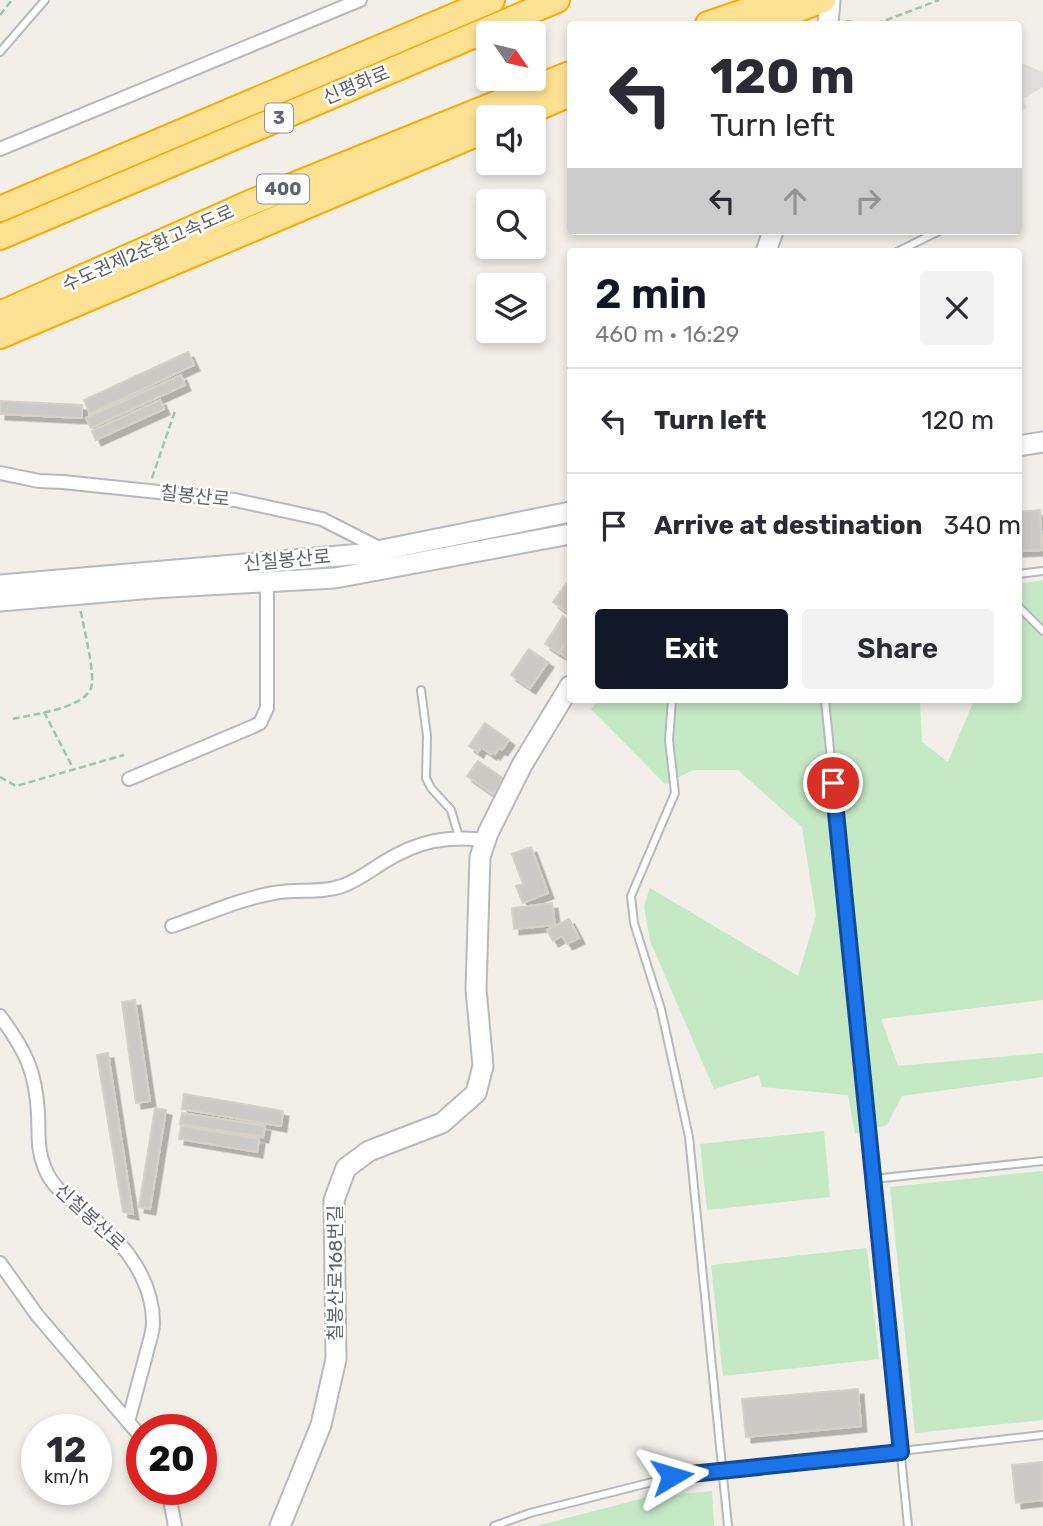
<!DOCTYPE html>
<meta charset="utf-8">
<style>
:root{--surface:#fff;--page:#f2f2f3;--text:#2b2b33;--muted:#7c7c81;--line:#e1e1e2;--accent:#111827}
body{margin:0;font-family:Rubik,"Noto Sans KR",sans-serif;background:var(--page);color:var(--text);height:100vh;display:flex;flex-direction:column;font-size:26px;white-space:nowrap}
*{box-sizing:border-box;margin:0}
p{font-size:23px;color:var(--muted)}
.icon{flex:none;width:38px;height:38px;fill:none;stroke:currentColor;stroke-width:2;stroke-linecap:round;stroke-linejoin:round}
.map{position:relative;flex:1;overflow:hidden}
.side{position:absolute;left:567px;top:248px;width:455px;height:455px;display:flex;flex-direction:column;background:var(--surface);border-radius:7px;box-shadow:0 4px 10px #0003}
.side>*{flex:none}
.guide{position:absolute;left:567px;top:21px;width:455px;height:214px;border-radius:7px;box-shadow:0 4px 10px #0003;background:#fff;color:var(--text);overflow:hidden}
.needle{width:46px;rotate:124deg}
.buttons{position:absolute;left:476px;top:21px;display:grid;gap:14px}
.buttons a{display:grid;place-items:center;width:70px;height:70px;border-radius:7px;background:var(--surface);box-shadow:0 4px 10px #0003;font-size:35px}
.speed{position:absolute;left:21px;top:1414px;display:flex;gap:14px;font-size:35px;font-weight:700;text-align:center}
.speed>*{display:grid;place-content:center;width:91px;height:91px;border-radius:50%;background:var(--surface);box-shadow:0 4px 10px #0003;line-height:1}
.speed small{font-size:18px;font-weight:400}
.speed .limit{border:10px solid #d22;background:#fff;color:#111}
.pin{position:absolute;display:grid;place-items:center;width:60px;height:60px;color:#fff;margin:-30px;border:4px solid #fff;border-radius:50%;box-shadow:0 2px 7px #0007}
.me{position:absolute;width:77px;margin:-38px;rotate:83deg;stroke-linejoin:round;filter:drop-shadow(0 0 5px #0008)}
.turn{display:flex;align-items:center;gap:24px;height:147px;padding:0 28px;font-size:32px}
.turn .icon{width:91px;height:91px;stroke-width:2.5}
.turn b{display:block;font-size:49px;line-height:60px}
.lanes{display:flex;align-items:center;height:66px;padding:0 28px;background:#0003;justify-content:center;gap:35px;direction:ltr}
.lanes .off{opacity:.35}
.round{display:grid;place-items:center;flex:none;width:74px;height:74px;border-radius:7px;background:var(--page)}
.overview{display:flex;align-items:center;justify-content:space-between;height:119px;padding:0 28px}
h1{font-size:42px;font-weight:600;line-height:52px;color:var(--accent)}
.cta{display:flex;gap:14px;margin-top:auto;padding:14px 28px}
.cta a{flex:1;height:80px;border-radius:7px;background:var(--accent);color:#fff;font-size:28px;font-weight:600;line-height:80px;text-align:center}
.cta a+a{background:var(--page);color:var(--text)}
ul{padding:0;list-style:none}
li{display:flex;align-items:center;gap:21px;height:105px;padding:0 28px;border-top:2px solid var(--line)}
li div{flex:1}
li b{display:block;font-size:26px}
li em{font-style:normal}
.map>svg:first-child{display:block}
</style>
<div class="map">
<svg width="1043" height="1526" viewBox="0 0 1043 1526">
<defs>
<filter id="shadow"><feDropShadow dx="5.5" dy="5.5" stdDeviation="0" flood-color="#0004"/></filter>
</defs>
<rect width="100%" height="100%" fill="#f1efe8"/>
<path fill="#e0deda" d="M 1019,62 L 1043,72 L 1043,87 L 1023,99 L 1027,108 L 1019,113 Z"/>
<path fill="#c5e8c5" d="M 1043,580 L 1043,1000 L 881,1019 L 898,1066 L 1043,1053 L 1043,1077 L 902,1096 L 887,1125 L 855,1134 L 848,1095 L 762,1087 L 759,1075 L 714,1089 L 650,941 L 644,906 L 650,888 L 798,976 L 816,916 L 802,827 L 738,770 L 693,770 L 665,784 L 591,709 L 598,700 L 920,700 L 922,742 L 948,762 L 974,700 L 1018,700 L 1019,584 Z
M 824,1131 L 830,1197 L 707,1210 L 700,1144 Z
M 1043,1171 L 1043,1420 L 915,1433 L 890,1187 Z
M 867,1248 L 879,1359 L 723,1376 L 711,1265 Z
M 712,1491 L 714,1526 L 536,1526 L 648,1497 Z"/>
<path fill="#cccac5" stroke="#d6d1c6" stroke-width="2" filter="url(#shadow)" d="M 188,352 L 194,365 L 90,414 L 84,400 Z
M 181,375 L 185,385 L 91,428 L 86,418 Z
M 160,400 L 164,409 L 96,440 L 92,431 Z
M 0,401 L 82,405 L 82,418 L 0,414 Z
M 1040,510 L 1042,550 L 1018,551 L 1018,512 Z
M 566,584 L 570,587 L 570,614 L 553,602 Z
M 563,616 L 570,621 L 570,634 L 559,653 L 545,644 Z
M 570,636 L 570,660 L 560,653 Z
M 529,649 L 548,662 L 530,688 L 511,675 Z
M 485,723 L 509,740 L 502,750 L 499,748 L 495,754 L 493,752 L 491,754 L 481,747 L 478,752 L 469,746 Z
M 478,761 L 504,779 L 493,794 L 467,776 Z
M 531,847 L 548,893 L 523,903 L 516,886 L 523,884 L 512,854 Z
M 552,903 L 555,925 L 514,929 L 512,908 Z
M 569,919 L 579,938 L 567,944 L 562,936 L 553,941 L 547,930 Z
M 135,1000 L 150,1101 L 136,1103 L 122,1002 Z
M 108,1053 L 133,1214 L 123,1212 L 97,1055 Z
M 184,1094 L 283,1111 L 281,1126 L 182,1109 Z
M 155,1108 L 166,1110 L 150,1209 L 139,1207 Z
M 182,1113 L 265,1126 L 263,1137 L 180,1124 Z
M 181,1126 L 259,1139 L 257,1152 L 179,1139 Z
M 858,1389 L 861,1426 L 746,1437 L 742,1399 Z
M 1043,1462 L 1043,1500 L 1016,1503 L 1012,1465 Z"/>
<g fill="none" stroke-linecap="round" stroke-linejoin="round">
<defs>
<path id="lane" d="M 0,52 L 45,0
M 897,252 L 939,231
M 1018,574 L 1043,571
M 1018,606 L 1043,631
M 421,690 L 427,736 L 426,778 L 431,788 L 451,810 L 459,837
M 672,700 L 669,740 L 675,793 L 631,896 L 634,923 L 661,1009 L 689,1137 L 728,1526
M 825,700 L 908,1526
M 873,1179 L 1043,1161
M 494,1526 L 530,1513 L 672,1477 L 1043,1435"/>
<path id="street" d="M 0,149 L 360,0
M 0,473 L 39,481 L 63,482 L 235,500 L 322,519 L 383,550
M 129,779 L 254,726 L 260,723 L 267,708 L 267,582
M 172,926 C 205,915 239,899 274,893 C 296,888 320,894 342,886 C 357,881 371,870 384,862 C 418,841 447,835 486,840
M 0,1016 C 25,1050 36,1071 38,1114 C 39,1132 37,1149 44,1166 C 52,1190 76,1204 95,1220 C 126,1245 153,1281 153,1323 C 153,1334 148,1345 146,1355 C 140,1377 134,1400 128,1422
M 0,1263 L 37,1315 L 142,1438
M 168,1489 L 175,1526"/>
<path id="secondary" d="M 828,24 L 830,0
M 766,252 L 773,231
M 1018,446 L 1043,442
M 0,585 L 362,554 L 570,512
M 0,601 L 153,588 L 335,578 L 570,534
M 280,1526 L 321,1425 L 336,1359 L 334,1200 L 346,1168 L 369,1151 L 442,1123 L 476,1093 L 483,1066 L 476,989 L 480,857 L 488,833 L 522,765 L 570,686"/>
<path id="highway" d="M 761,23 L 823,0
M 708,24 L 779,0
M 516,117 L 570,94
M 0,209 L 492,0
M 0,237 L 557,0
M 0,314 L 252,202 L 570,74
M 0,336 L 488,129"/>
</defs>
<use href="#lane" stroke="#b5b8bc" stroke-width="10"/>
<use href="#street" stroke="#b5b8bc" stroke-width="16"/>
<use href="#secondary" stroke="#b6babf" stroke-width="23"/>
<use href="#highway" stroke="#f9ab00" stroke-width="28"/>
<path stroke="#9cc7a9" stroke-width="2.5" stroke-dasharray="7 3.5" stroke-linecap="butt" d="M 0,15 L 12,0
M 846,21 L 870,24
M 876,24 L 939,0
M 152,478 L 175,411
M 44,712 L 73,768
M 13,719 C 33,714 83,709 91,688 C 96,676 83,624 80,608
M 0,777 L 16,786 L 124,755"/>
<use href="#lane" stroke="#fff" stroke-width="6"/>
<use href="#street" stroke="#fff" stroke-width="12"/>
<use href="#secondary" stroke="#fff" stroke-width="19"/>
<use href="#highway" stroke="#fde293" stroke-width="24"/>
</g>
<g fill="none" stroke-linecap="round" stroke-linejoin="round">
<defs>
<path id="route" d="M 672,1476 L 901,1452 L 833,783"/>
</defs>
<use href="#route" stroke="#114b97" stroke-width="18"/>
<use href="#route" stroke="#1a73e8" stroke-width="12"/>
</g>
<g text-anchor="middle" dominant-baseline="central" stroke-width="5" stroke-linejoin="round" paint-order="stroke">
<g fill="#fff" stroke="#8f9295" stroke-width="2">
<rect x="265" y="103.5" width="28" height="29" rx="5"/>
<rect x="257" y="174.5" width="52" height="29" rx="5"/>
</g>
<g font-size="18" font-weight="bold" fill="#5f6368">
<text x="279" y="118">3</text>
<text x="283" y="189">400</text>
</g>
<g font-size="19" fill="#5f6368" stroke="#fff">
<text transform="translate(356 85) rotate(-23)">신평화로</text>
<text transform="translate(148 248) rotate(-24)">수도권제2순환고속도로</text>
<text transform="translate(195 496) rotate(6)">칠봉산로</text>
<text transform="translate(287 560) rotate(-5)">신칠봉산로</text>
<text transform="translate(90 1217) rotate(43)">신칠봉산로</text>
<text transform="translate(335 1273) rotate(-90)">칠봉산로168번길</text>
</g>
</g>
</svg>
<div class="buttons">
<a><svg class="needle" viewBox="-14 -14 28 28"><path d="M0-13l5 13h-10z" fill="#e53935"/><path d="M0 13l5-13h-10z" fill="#7c7c81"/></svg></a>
<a><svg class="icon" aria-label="sound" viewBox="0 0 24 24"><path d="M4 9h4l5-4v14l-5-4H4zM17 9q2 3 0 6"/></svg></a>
<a><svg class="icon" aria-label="search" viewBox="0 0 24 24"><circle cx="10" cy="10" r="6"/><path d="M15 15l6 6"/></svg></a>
<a><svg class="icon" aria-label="layers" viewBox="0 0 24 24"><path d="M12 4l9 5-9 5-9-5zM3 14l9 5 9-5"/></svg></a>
</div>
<div class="speed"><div>12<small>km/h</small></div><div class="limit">20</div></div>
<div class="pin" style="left:833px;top:783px;background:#d93025"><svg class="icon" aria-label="arrive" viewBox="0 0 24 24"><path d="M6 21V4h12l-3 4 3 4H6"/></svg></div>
<svg class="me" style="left:672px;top:1476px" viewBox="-20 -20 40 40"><path d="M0-17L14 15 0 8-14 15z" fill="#1a73e8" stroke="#fff" stroke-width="4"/></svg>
<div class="guide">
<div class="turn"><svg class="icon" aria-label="left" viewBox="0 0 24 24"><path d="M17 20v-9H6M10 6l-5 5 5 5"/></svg><div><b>120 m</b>Turn left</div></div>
<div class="lanes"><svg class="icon" aria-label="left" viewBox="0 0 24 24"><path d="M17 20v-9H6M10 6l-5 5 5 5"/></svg><svg class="icon off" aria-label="ahead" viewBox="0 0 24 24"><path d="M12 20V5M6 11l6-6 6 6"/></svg><svg class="icon off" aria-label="right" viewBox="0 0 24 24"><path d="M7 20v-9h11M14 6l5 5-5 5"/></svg></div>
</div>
<section class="side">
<div class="overview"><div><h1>2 min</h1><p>460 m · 16:29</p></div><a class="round"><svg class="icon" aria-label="close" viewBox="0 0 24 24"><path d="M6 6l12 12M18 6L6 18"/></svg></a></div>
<ul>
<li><svg class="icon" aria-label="left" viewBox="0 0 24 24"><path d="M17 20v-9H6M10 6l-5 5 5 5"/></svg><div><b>Turn left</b></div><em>120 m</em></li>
<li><svg class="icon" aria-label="arrive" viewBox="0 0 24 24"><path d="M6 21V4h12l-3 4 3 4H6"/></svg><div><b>Arrive at destination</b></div><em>340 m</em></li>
</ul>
<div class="cta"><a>Exit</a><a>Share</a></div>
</section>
</div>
